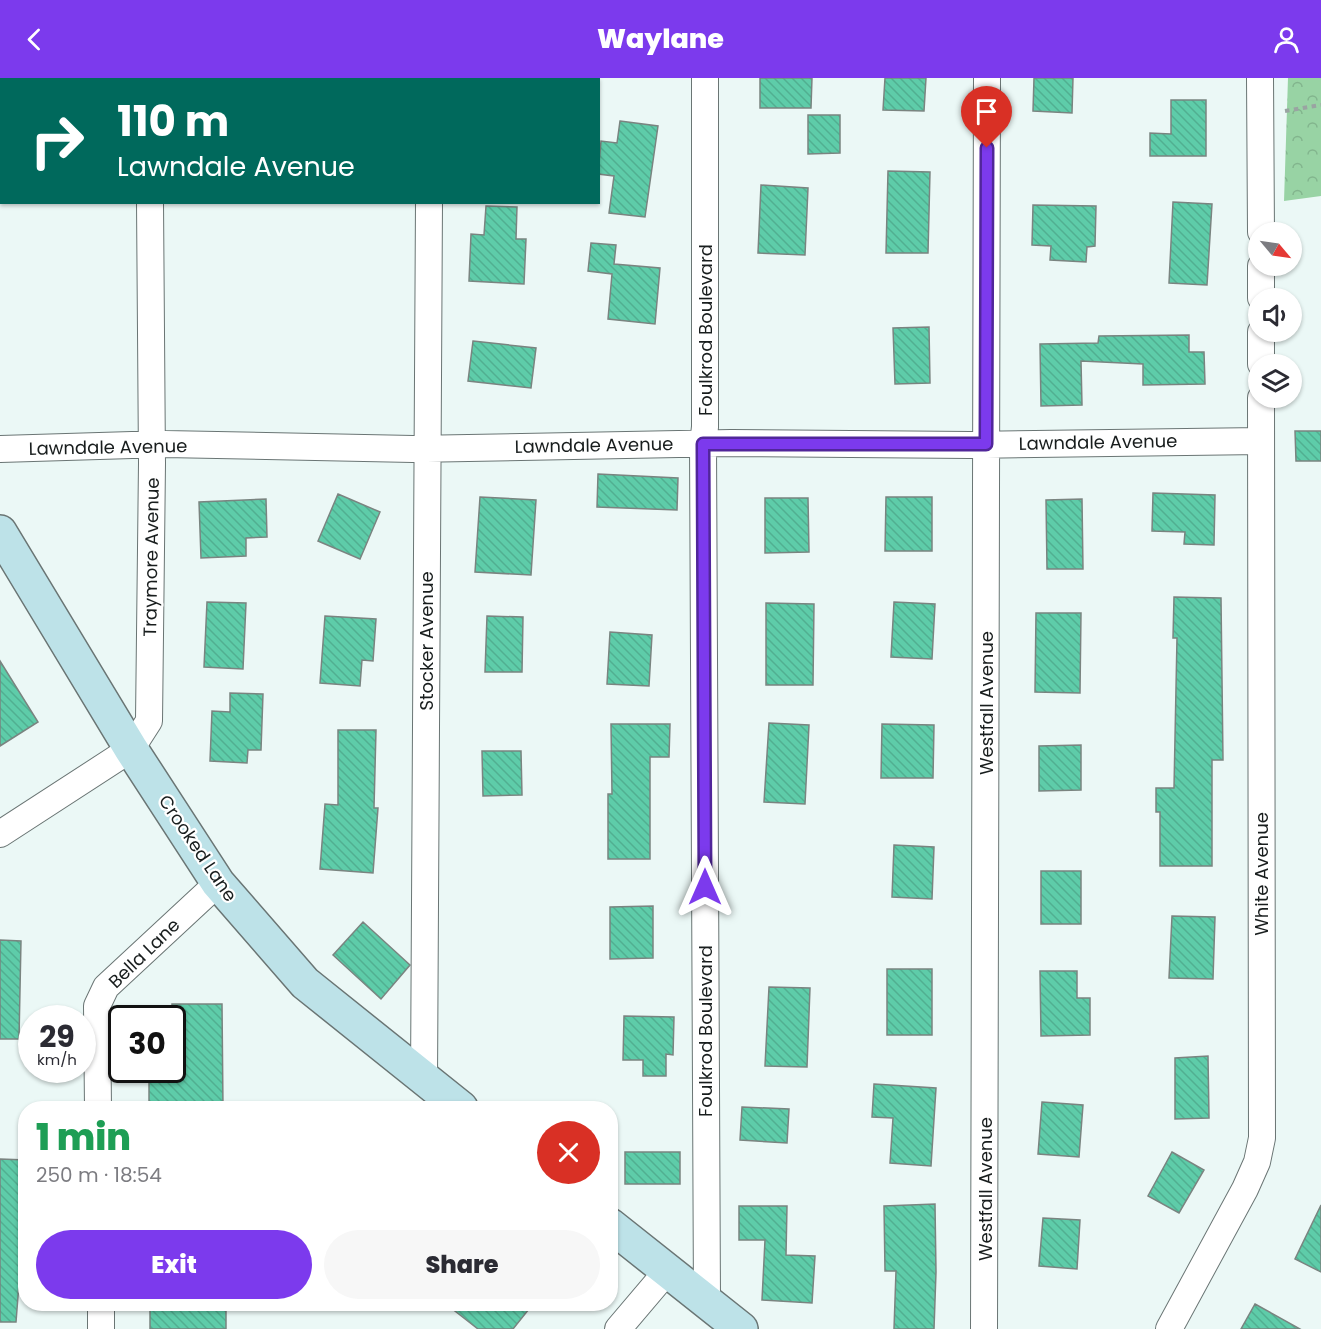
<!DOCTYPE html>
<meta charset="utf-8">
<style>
:root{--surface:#fff;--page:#f7f7f7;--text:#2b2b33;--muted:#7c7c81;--accent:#7c3aed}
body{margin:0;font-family:Poppins,sans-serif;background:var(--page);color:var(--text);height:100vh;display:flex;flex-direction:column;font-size:22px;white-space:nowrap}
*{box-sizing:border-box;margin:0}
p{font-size:20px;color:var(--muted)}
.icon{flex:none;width:33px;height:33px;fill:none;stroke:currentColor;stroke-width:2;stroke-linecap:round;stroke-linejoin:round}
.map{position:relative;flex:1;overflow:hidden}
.side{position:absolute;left:18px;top:1023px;width:600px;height:210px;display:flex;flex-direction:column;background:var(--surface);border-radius:24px;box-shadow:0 2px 4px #0004}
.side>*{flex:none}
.top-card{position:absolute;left:0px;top:0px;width:600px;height:126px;box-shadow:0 2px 4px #0004;background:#00695c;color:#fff;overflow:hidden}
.needle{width:39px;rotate:119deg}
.fabs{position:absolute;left:1248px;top:144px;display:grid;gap:12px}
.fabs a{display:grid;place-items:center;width:54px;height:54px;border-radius:50%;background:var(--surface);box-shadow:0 2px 4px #0004;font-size:30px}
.speed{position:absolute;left:18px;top:927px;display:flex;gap:12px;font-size:30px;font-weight:700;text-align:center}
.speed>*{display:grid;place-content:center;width:78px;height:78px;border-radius:50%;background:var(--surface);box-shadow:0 2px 4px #0004;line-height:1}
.speed small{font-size:15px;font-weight:400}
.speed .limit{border:3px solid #111;border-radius:9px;background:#fff;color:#111}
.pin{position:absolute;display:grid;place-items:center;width:51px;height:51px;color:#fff;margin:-62px -26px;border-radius:50% 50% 50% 0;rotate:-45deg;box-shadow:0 0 6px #0007}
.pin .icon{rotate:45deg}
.me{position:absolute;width:66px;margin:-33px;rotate:0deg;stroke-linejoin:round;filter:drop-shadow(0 0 4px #0008)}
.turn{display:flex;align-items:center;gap:21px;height:126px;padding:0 18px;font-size:27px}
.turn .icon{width:78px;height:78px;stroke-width:2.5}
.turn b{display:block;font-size:42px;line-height:51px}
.round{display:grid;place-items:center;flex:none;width:63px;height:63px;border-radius:32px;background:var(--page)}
.headline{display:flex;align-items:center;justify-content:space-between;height:102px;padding:0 18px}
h1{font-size:36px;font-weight:800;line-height:45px;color:#1e9e55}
.action{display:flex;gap:12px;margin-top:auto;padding:12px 18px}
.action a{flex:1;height:69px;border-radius:36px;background:var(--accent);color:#fff;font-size:24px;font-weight:800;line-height:69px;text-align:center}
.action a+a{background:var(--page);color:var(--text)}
header{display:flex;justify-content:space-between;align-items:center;height:78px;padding:0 18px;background:var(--accent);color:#fff;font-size:27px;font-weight:800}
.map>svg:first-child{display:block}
</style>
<header><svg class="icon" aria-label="back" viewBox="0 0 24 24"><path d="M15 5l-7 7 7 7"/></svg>Waylane<svg class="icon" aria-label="person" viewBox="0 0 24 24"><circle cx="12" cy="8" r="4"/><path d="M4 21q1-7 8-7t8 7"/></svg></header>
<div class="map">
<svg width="1321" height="1251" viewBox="0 0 1321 1251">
<defs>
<pattern id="park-crowns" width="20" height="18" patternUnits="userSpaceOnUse" patternTransform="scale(1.5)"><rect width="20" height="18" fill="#98d3a4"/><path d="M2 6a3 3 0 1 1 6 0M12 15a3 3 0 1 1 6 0" fill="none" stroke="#82b58d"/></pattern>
<pattern id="building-back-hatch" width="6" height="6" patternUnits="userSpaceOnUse" patternTransform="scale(1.5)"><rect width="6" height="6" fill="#5ecca9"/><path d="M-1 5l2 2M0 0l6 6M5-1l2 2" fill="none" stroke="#51af91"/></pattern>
</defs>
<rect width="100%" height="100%" fill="#ebf8f6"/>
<path fill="url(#park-crowns)" d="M 1288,0 L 1321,0 L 1321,118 L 1284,123 Z"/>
<path fill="url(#building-back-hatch)" stroke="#7a8480" stroke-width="1.5" d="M 760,0 L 812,0 L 811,30 L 760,30 Z
M 885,0 L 926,0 L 924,33 L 883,32 Z
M 1034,0 L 1073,0 L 1072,35 L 1033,33 Z
M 1171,22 L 1206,22 L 1206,78 L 1150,78 L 1150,55 L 1171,56 Z
M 808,37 L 840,37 L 840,75 L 808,76 Z
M 620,43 L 658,48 L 645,139 L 609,135 L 614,98 L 598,96 L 601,63 L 617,65 Z
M 888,93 L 930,94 L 928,175 L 886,175 Z
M 761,107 L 808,110 L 805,177 L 758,175 Z
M 1173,124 L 1212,126 L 1207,207 L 1169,205 Z
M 1033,127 L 1096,128 L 1095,168 L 1087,169 L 1086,184 L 1050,182 L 1051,168 L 1032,167 Z
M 486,128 L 517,129 L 516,161 L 526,161 L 524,206 L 469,203 L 471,156 L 484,157 Z
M 591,165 L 616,167 L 614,186 L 660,190 L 655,246 L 608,241 L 612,196 L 588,193 Z
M 929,249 L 930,305 L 895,306 L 893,250 Z
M 1189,257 L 1189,274 L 1204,274 L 1205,306 L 1143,307 L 1143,286 L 1081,283 L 1082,327 L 1041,328 L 1040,266 L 1098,265 L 1099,258 Z
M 473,263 L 536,270 L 531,310 L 468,303 Z
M 1295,353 L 1321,353 L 1321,383 L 1296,383 Z
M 598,396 L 678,400 L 677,432 L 597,429 Z
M 1153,415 L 1215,417 L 1214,467 L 1184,466 L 1185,454 L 1152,453 Z
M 338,416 L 380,434 L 360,481 L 318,463 Z
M 480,419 L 536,422 L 531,497 L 475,494 Z
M 886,419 L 932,419 L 932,473 L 885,473 Z
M 765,420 L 808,420 L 809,474 L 765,475 Z
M 266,421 L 267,459 L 246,460 L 246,478 L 201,480 L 199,424 Z
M 1082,421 L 1083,491 L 1047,491 L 1046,422 Z
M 1174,519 L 1221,520 L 1223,682 L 1212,682 L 1212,788 L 1160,788 L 1160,734 L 1156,734 L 1156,710 L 1174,710 L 1177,560 L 1173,560 Z
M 207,524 L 246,525 L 243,591 L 204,589 Z
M 894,524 L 935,526 L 932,581 L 891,579 Z
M 766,525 L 814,526 L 813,607 L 766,607 Z
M 1036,535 L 1081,535 L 1080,615 L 1035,614 Z
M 325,538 L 376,541 L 373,583 L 362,582 L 360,608 L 320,605 Z
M 487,538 L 523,539 L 522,594 L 485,594 Z
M 610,554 L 652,557 L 649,608 L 607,606 Z
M 0,583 L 38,644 L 0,668 Z
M 230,615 L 263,616 L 261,672 L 248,672 L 247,685 L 210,683 L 212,633 L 230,634 Z
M 769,645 L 809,647 L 805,726 L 764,724 Z
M 611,646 L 670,646 L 669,679 L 650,679 L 650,781 L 608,781 L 608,716 L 612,716 Z
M 882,646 L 934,647 L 933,700 L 881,700 Z
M 338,652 L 376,652 L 374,730 L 378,730 L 373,795 L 320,791 L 325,726 L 338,727 Z
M 1081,667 L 1081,712 L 1039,713 L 1039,668 Z
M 482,673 L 521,673 L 522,717 L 483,718 Z
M 894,767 L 934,769 L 932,821 L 892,819 Z
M 1041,793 L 1081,793 L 1081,846 L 1041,846 Z
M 653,828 L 653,880 L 610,881 L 610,829 Z
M 1172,838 L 1215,839 L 1213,901 L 1169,900 Z
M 363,844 L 410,887 L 381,921 L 333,877 Z
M 0,862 L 21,863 L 19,961 L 0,961 Z
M 887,891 L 932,891 L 932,957 L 887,957 Z
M 1040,893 L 1077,893 L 1077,920 L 1090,920 L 1090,957 L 1041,958 Z
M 769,909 L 810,910 L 807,989 L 765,988 Z
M 172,926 L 222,926 L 223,1030 L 149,1030 L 149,992 L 172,992 Z
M 624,938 L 674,939 L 673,977 L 666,976 L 666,998 L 643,998 L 643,982 L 623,982 Z
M 1208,978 L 1209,1040 L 1175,1041 L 1175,980 Z
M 874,1006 L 936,1010 L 931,1088 L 890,1085 L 893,1040 L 872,1039 Z
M 1042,1024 L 1083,1027 L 1079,1079 L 1038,1076 Z
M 742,1029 L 789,1031 L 787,1065 L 740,1062 Z
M 625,1074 L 680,1074 L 680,1106 L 625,1106 Z
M 1172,1074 L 1204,1092 L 1179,1135 L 1148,1118 Z
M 0,1081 L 26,1082 L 26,1116 L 16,1244 L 0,1244 Z
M 935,1126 L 936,1194 L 934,1251 L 894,1251 L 896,1193 L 885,1193 L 884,1128 Z
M 1321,1127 L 1321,1194 L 1295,1181 Z
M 739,1128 L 787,1128 L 786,1177 L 815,1178 L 812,1225 L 762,1222 L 765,1162 L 739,1162 Z
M 1043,1140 L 1080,1142 L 1077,1191 L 1039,1188 Z
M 150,1226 L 226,1226 L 226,1251 L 150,1251 Z
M 446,1226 L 533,1226 L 513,1251 L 478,1251 Z
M 1255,1226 L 1300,1251 L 1241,1251 Z"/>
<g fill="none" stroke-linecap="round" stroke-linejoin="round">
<defs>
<path id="street" d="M 150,0 L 150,2
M 705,0 L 705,349 L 703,366 L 707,1223
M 1260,0 L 1261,154
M 429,2 L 429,0
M 1261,188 L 1261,220
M 1261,254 L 1261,286
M 0,371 L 165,366 L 413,371 L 731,365 L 970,367 L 1261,363
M 0,756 L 131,671 L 149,643 L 152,385 L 150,124
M 424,1002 L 429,124
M 98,1030 L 97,928 L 106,909 L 218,805
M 101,1226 L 101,1251
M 618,1251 L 668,1192
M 984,1251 L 987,0
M 1169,1251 L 1245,1111 L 1257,1084 L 1262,1060 L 1261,320"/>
<path id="secondary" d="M 0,454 L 131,671 L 218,805 L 305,905 L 461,1030
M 610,1147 L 741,1251"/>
</defs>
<use href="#street" stroke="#6a7574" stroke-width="28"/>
<use href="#secondary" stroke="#6a7574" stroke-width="36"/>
<path stroke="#9aa4a2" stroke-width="4" stroke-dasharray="4.5 4.5" stroke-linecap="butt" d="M 1285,33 L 1321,27"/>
<use href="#street" stroke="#fff" stroke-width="26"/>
<use href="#secondary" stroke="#bde2e8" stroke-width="33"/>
</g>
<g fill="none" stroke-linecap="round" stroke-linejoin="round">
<defs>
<path id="route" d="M 705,809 L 703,366 L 986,366 L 987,70"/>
</defs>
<use href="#route" stroke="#51269a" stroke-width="15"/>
<use href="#route" stroke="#7c3aed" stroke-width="10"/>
</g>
<g text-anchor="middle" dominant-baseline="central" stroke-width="4.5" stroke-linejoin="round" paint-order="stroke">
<g font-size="18" fill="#181d1d" stroke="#fff">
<text transform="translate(705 252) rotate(-90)">Foulkrod Boulevard</text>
<text transform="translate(1098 364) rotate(-1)">Lawndale Avenue</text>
<text transform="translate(594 367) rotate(-1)">Lawndale Avenue</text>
<text transform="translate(108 369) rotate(-1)">Lawndale Avenue</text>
<text transform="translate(151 479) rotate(-89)">Traymore Avenue</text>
<text transform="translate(426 563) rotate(-90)">Stocker Avenue</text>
<text transform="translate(986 625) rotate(-90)">Westfall Avenue</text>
<text transform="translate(198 770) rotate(56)">Crooked Lane</text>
<text transform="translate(1261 796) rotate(-90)">White Avenue</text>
<text transform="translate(144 875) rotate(-44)">Bella Lane</text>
<text transform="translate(705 953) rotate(-90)">Foulkrod Boulevard</text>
<text transform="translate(985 1111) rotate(-90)">Westfall Avenue</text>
</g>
</g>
</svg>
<div class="fabs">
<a><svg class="needle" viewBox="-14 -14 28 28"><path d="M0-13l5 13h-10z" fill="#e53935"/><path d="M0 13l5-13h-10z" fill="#7c7c81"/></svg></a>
<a><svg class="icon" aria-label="sound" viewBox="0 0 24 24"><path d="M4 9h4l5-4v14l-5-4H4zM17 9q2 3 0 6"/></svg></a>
<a><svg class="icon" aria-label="layers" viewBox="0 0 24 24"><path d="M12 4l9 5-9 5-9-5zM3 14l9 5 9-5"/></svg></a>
</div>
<div class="speed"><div>29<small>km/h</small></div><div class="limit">30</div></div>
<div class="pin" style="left:987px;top:70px;background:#d93025"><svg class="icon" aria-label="arrive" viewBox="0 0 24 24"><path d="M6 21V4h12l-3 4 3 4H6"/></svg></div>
<svg class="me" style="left:705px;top:809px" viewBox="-20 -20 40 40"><path d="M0-17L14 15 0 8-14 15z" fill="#7c3aed" stroke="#fff" stroke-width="4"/></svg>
<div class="top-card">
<div class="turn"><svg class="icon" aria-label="right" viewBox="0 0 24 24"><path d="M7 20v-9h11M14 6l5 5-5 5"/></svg><div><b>110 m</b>Lawndale Avenue</div></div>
</div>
<section class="side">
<div class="headline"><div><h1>1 min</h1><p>250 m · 18:54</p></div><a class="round" style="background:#d93025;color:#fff"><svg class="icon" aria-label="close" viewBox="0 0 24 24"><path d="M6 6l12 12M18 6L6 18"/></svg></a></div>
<div class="action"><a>Exit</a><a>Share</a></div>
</section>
</div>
